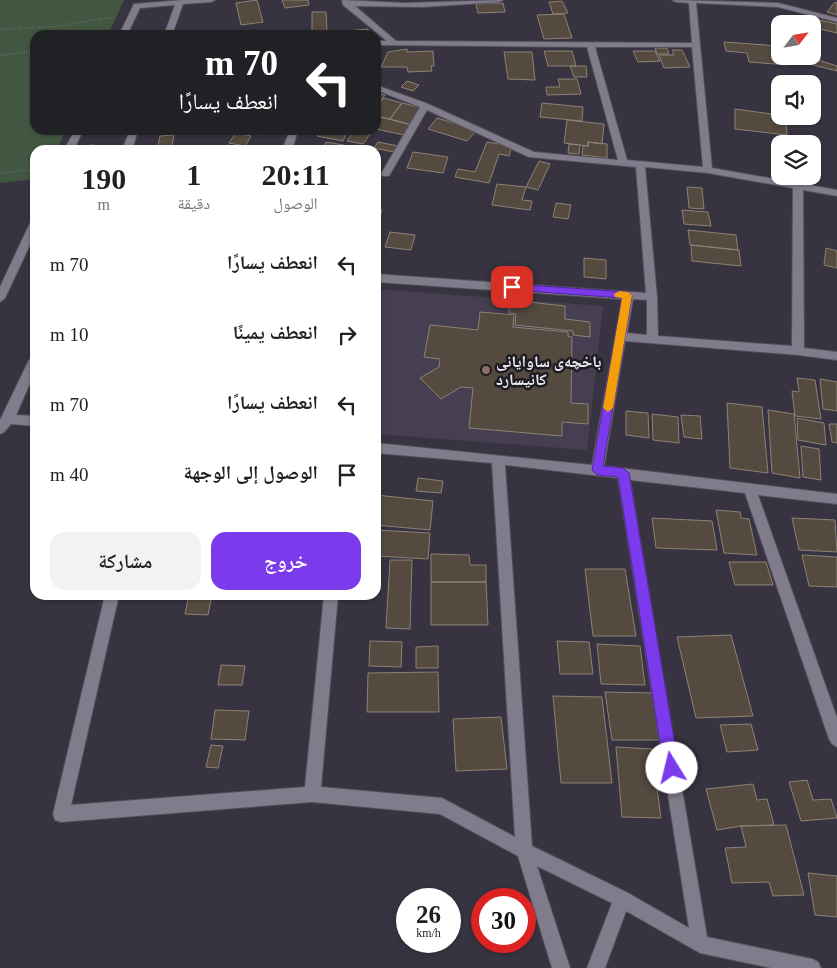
<!DOCTYPE html>
<html lang="ar">
<meta charset="utf-8">
<style>
:root{--surface:#fff;--page:#f2f2f2;--text:#202124;--muted:#757577;--accent:#7c3aed}
body{margin:0;font-family:"Times New Roman","Noto Naskh Arabic",serif;background:var(--page);color:var(--text);direction:rtl;height:100vh;display:flex;flex-direction:column;font-size:19px;white-space:nowrap}
*{box-sizing:border-box;margin:0}
p{font-size:16px;color:var(--muted)}
.icon{flex:none;width:28px;height:28px;fill:none;stroke:currentColor;stroke-width:2;stroke-linecap:round;stroke-linejoin:round}
.map{position:relative;flex:1;overflow:hidden;direction:ltr}
.panel{position:absolute;left:30px;top:145px;width:351px;height:455px;display:flex;flex-direction:column;background:var(--surface);border-radius:15px;box-shadow:0 1px 4px #0004;direction:rtl}
.panel>*{flex:none}
.hud{position:absolute;left:30px;top:30px;width:351px;height:105px;border-radius:15px;box-shadow:0 1px 4px #0004;direction:rtl;background:#202124;color:#fff;overflow:hidden}
.needle{width:32px;rotate:59deg}
.tools{position:absolute;left:771px;top:15px;display:grid;gap:10px}
.tools a{display:grid;place-items:center;width:50px;height:50px;border-radius:10px;background:var(--surface);box-shadow:0 1px 4px #0004;font-size:25px}
.speed{position:absolute;left:396px;top:888px;display:flex;gap:10px;font-size:25px;font-weight:700;text-align:center}
.speed>*{display:grid;place-content:center;width:65px;height:65px;border-radius:50%;background:var(--surface);box-shadow:0 1px 4px #0004;line-height:1}
.speed small{font-size:12px;font-weight:400}
.speed .limit{border:8px solid #d22;background:#fff;color:#111}
.pin{position:absolute;display:grid;place-items:center;width:42px;height:42px;color:#fff;margin:-21px;border-radius:10px;box-shadow:0 2px 8px #0006}
.me{position:absolute;width:55px;margin:-28px;rotate:351deg;stroke-linejoin:round;filter:drop-shadow(0 0 4px #0008)}
.turn{display:flex;align-items:center;gap:18px;height:105px;padding:0 20px;font-size:22px}
.turn .icon{width:65px;height:65px;stroke-width:2.5}
.turn b{display:block;font-size:35px;line-height:42px}
.eta{display:flex;justify-content:space-evenly;align-items:center;height:85px;text-align:center}
.eta b{font-size:30px;font-weight:600;line-height:35px}
.action{display:flex;gap:10px;margin-top:auto;padding:10px 20px}
.action a{flex:1;height:58px;border-radius:15px;background:var(--accent);color:#fff;font-size:20px;font-weight:600;line-height:58px;text-align:center}
.action a+a{background:var(--page);color:var(--text)}
ul{padding:0;list-style:none}
li{display:flex;align-items:center;gap:15px;height:70px;padding:0 20px}
li div{flex:1}
li b{display:block;font-size:19px}
li em{font-style:normal}
.map>svg:first-child{display:block}
</style>
<div class="map">
<svg width="837" height="968" viewBox="0 0 837 968">
<rect width="100%" height="100%" fill="#373340"/>
<path fill="#453f51" d="M 376,289 L 603,306 L 587,450 L 376,434 Z"/>
<path fill="#425741" d="M 0,0 L 124,0 L 108,35 L 35,35 L 35,130 L 66,130 L 57,150 L 35,150 L 35,179 L 0,183 Z"/>
<path fill="#544a3f" stroke="#8d8275" d="M 257,0 L 263,22 L 241,25 L 236,3 Z
M 282,0 L 308,0 L 309,5 L 285,8 Z
M 562,1 L 568,13 L 553,14 L 549,2 Z
M 835,2 L 837,3 L 837,15 L 827,12 Z
M 503,3 L 505,12 L 478,13 L 476,4 Z
M 312,12 L 326,12 L 327,31 L 312,31 Z
M 564,14 L 572,38 L 544,39 L 537,15 Z
M 819,20 L 837,24 L 837,33 L 816,28 Z
M 368,29 L 370,35 L 348,35 L 347,31 Z
M 724,42 L 780,46 L 780,56 L 786,56 L 788,65 L 749,62 L 747,53 L 726,51 Z
M 655,48 L 667,48 L 669,54 L 657,54 Z
M 407,49 L 407,52 L 433,51 L 434,66 L 431,66 L 432,71 L 408,72 L 407,67 L 381,67 L 388,52 Z
M 672,50 L 682,50 L 690,67 L 664,68 L 659,55 L 674,55 Z
M 544,51 L 572,51 L 576,66 L 548,66 Z
M 633,51 L 655,51 L 660,61 L 638,62 Z
M 504,52 L 532,52 L 535,80 L 508,79 Z
M 787,56 L 806,56 L 837,66 L 837,71 L 786,58 Z
M 570,66 L 586,66 L 587,77 L 574,77 Z
M 558,79 L 577,79 L 581,94 L 547,95 L 546,87 L 560,87 Z
M 407,81 L 419,85 L 413,91 L 401,87 Z
M 376,93 L 385,95 L 376,107 Z
M 384,98 L 402,103 L 390,119 L 376,116 L 376,107 Z
M 402,103 L 424,108 L 412,125 L 390,119 Z
M 542,103 L 583,107 L 582,121 L 540,117 Z
M 735,109 L 786,116 L 787,135 L 735,129 Z
M 376,116 L 412,125 L 404,135 L 376,129 Z
M 437,118 L 477,130 L 467,141 L 428,129 Z
M 567,120 L 604,124 L 602,144 L 588,142 L 588,146 L 564,143 Z
M 225,130 L 263,130 L 260,135 Z
M 321,130 L 348,130 L 343,141 L 317,136 Z
M 354,131 L 370,134 L 363,144 L 347,141 Z
M 236,133 L 251,136 L 245,146 L 229,143 Z
M 174,135 L 172,146 L 158,146 L 160,136 Z
M 326,142 L 344,145 L 341,150 L 322,150 Z
M 378,142 L 398,146 L 394,152 L 374,148 Z
M 487,142 L 512,146 L 509,156 L 499,154 L 489,183 L 455,177 L 458,169 L 475,172 Z
M 588,142 L 607,144 L 607,158 L 582,155 L 583,146 L 588,146 Z
M 569,144 L 580,145 L 579,154 L 568,153 Z
M 90,145 L 110,146 L 109,150 L 88,150 Z
M 227,145 L 256,150 L 224,150 Z
M 413,152 L 448,157 L 443,173 L 407,168 Z
M 539,161 L 550,164 L 538,190 L 526,187 Z
M 497,184 L 526,187 L 522,200 L 532,201 L 530,210 L 492,205 Z
M 687,187 L 702,188 L 704,209 L 689,208 Z
M 556,203 L 571,205 L 568,219 L 553,217 Z
M 376,209 L 382,210 L 376,231 Z
M 682,210 L 708,212 L 711,226 L 684,224 Z
M 688,230 L 736,235 L 738,250 L 690,245 Z
M 390,232 L 415,235 L 411,250 L 385,247 Z
M 691,245 L 739,250 L 741,266 L 692,261 Z
M 826,248 L 837,251 L 837,268 L 824,265 Z
M 584,258 L 606,260 L 606,279 L 584,277 Z
M 510,300 L 565,306 L 565,319 L 590,322 L 590,337 L 573,335 L 573,331 L 515,325 L 516,314 L 509,313 Z
M 480,312 L 514,315 L 513,327 L 568,332 L 568,336 L 572,337 L 571,403 L 588,404 L 588,424 L 562,422 L 562,436 L 469,428 L 473,388 L 461,387 L 441,399 L 420,378 L 439,367 L 440,359 L 424,357 L 430,325 L 478,330 Z
M 797,378 L 815,380 L 821,419 L 795,416 L 792,391 L 799,392 Z
M 820,379 L 837,382 L 837,411 L 823,409 Z
M 727,403 L 762,407 L 768,473 L 730,468 Z
M 768,410 L 794,414 L 800,478 L 772,473 Z
M 626,411 L 648,413 L 649,438 L 626,435 Z
M 652,414 L 678,417 L 679,443 L 653,440 Z
M 681,415 L 700,416 L 702,439 L 684,437 Z
M 797,418 L 824,423 L 826,445 L 798,440 Z
M 829,424 L 837,424 L 837,443 L 832,442 Z
M 801,446 L 819,449 L 821,480 L 803,477 Z
M 418,478 L 443,481 L 441,493 L 416,491 Z
M 376,495 L 433,501 L 430,530 L 376,525 Z
M 716,510 L 740,512 L 741,518 L 749,519 L 757,555 L 724,553 Z
M 652,518 L 712,521 L 717,550 L 656,548 Z
M 792,518 L 835,520 L 837,552 L 799,550 Z
M 376,530 L 430,533 L 428,559 L 376,556 Z
M 431,554 L 469,555 L 470,565 L 486,565 L 486,582 L 431,582 Z
M 802,555 L 837,557 L 837,587 L 809,586 Z
M 390,560 L 412,560 L 410,629 L 386,628 Z
M 729,562 L 766,562 L 773,585 L 735,585 Z
M 585,569 L 625,569 L 636,636 L 593,636 Z
M 431,582 L 486,582 L 488,625 L 431,625 Z
M 189,595 L 212,595 L 208,615 L 185,614 Z
M 731,635 L 753,716 L 696,718 L 677,637 Z
M 370,641 L 402,642 L 401,667 L 369,666 Z
M 557,641 L 589,642 L 593,674 L 560,674 Z
M 597,644 L 640,646 L 645,685 L 601,684 Z
M 438,646 L 438,668 L 416,668 L 416,647 Z
M 221,665 L 245,666 L 242,685 L 218,685 Z
M 438,672 L 439,712 L 367,712 L 368,673 Z
M 605,692 L 653,693 L 660,740 L 612,740 Z
M 553,696 L 602,697 L 612,783 L 561,783 Z
M 215,710 L 249,711 L 245,740 L 211,739 Z
M 501,717 L 507,769 L 456,771 L 453,719 Z
M 751,724 L 758,750 L 727,752 L 720,725 Z
M 211,745 L 223,746 L 218,768 L 206,767 Z
M 616,747 L 652,749 L 661,818 L 622,817 Z
M 807,780 L 813,800 L 831,799 L 837,818 L 801,821 L 789,782 Z
M 753,784 L 757,800 L 767,799 L 774,825 L 741,826 L 717,830 L 706,789 Z
M 786,825 L 804,895 L 773,896 L 769,882 L 732,883 L 725,848 L 746,847 L 741,826 Z
M 808,873 L 837,876 L 837,917 L 815,915 Z"/>
<g fill="none" stroke-linecap="round" stroke-linejoin="round">
<defs>
<path id="minor" d="M 183,0 L 215,0 L 211,2 L 183,4 L 172,35 L 164,35 L 175,5 L 140,8 L 127,35 L 119,35 L 134,4 Z
M 342,0 L 404,3 L 503,0 L 499,2 L 423,7 L 355,6 L 396,41 L 692,43 L 689,3 L 676,2 L 672,0 L 778,3 L 837,18 L 837,22 L 778,7 L 696,3 L 712,168 L 837,190 L 837,196 L 803,190 L 804,348 L 837,352 L 837,360 L 798,355 L 625,341 L 604,466 L 837,494 L 837,504 L 758,495 L 837,718 L 837,747 L 832,744 L 829,739 L 745,493 L 630,480 L 707,937 L 812,959 L 818,962 L 821,968 L 771,968 L 700,953 L 626,911 L 605,968 L 587,968 L 612,903 L 537,866 L 570,968 L 552,968 L 518,856 L 440,814 L 312,802 L 61,822 L 55,820 L 53,814 L 105,595 L 119,595 L 71,805 L 305,787 L 324,595 L 338,595 L 321,787 L 442,798 L 515,837 L 492,463 L 376,453 L 376,443 L 592,465 L 622,299 L 376,282 L 376,274 L 646,293 L 636,167 L 529,157 L 427,110 L 389,176 L 383,176 L 381,174 L 420,107 L 376,90 L 376,85 L 428,104 L 534,152 L 618,160 L 587,47 L 376,45 L 376,41 L 387,41 L 343,5 ZM 595,47 L 692,47 L 703,167 L 627,160 ZM 645,167 L 708,173 L 793,188 L 792,346 L 658,336 L 657,297 ZM 633,299 L 647,300 L 647,335 L 627,333 ZM 505,465 L 618,478 L 689,928 L 628,893 L 532,846 Z
M 75,130 L 83,130 L 74,150 L 64,150 Z
M 130,130 L 138,130 L 132,150 L 122,150 Z
M 290,130 L 298,130 L 292,150 L 282,150 Z
M 35,220 L 35,234 L 5,298 L 0,302 L 0,287 L 30,223 Z
M 35,356 L 35,372 L 16,415 L 35,416 L 35,426 L 11,424 L 4,432 L 0,434 L 0,420 L 29,360 Z"/>
</defs>
<use href="#minor" stroke="#54505b" stroke-width="2"/>
<path stroke="#86828d" stroke-width="2" stroke-dasharray="0.5 2.5" stroke-linecap="butt" d="M 0,29 L 53,27 L 113,17
M 0,55 L 35,51
M 0,173 L 35,169"/>
<use href="#minor" fill="#817c8b" fill-rule="evenodd"/>
</g>
<path fill="#7c3aed" stroke="#51269a" d="M 512,284 L 628,292 L 632,295 L 603,466 L 623,468 L 629,473 L 679,768 L 676,772 L 672,775 L 667,772 L 664,768 L 618,477 L 597,475 L 592,470 L 622,298 L 512,290 L 507,287 Z"/>
<path fill="#f59e0b" d="M 619,291 L 628,292 L 632,295 L 613,408 L 608,412 L 603,408 L 622,298 L 615,297 L 614,294 Z"/>
<circle fill="#8d6e63" stroke="#1e1c22" stroke-width="2" cx="486" cy="370" r="5"/>
<g text-anchor="middle" dominant-baseline="central" stroke-width="5" stroke-linejoin="round" paint-order="stroke">
<g font-size="16" font-weight="bold" fill="#ece9f2" stroke="#1e1c22" text-anchor="start">
<text x="496" y="361">باخچەی ساوایانی<tspan x="496" dy="18">کانیسارد</tspan></text>
</g>
</g>
</svg>
<div class="tools">
<a><svg class="needle" viewBox="-14 -14 28 28"><path d="M0-13l5 13h-10z" fill="#e53935"/><path d="M0 13l5-13h-10z" fill="#757577"/></svg></a>
<a><svg class="icon" aria-label="sound" viewBox="0 0 24 24"><path d="M4 9h4l5-4v14l-5-4H4zM17 9q2 3 0 6"/></svg></a>
<a><svg class="icon" aria-label="layers" viewBox="0 0 24 24"><path d="M12 4l9 5-9 5-9-5zM3 14l9 5 9-5"/></svg></a>
</div>
<div class="speed"><div>26<small>km/h</small></div><div class="limit">30</div></div>
<div class="pin" style="left:512px;top:287px;background:#d93025"><svg class="icon" aria-label="arrive" viewBox="0 0 24 24"><path d="M6 21V4h12l-3 4 3 4H6"/></svg></div>
<svg class="me" style="left:672px;top:768px" viewBox="-20 -20 40 40"><circle r="19" fill="#fff"/><path d="M0-13L10 11 0 6-10 11z" fill="#7c3aed"/></svg>
<div class="hud">
<div class="turn"><svg class="icon" aria-label="left" viewBox="0 0 24 24"><path d="M17 20v-9H6M10 6l-5 5 5 5"/></svg><div><b>70 m</b>انعطف يسارًا</div></div>
</div>
<section class="panel">
<div class="eta">
<div><b>20:11</b><p>الوصول</p></div>
<div><b>1</b><p>دقيقة</p></div>
<div><b>190</b><p>m</p></div>
</div>
<ul>
<li><svg class="icon" aria-label="left" viewBox="0 0 24 24"><path d="M17 20v-9H6M10 6l-5 5 5 5"/></svg><div><b>انعطف يسارًا</b></div><em>70 m</em></li>
<li><svg class="icon" aria-label="right" viewBox="0 0 24 24"><path d="M7 20v-9h11M14 6l5 5-5 5"/></svg><div><b>انعطف يمينًا</b></div><em>10 m</em></li>
<li><svg class="icon" aria-label="left" viewBox="0 0 24 24"><path d="M17 20v-9H6M10 6l-5 5 5 5"/></svg><div><b>انعطف يسارًا</b></div><em>70 m</em></li>
<li><svg class="icon" aria-label="arrive" viewBox="0 0 24 24"><path d="M6 21V4h12l-3 4 3 4H6"/></svg><div><b>الوصول إلى الوجهة</b></div><em>40 m</em></li>
</ul>
<div class="action"><a>خروج</a><a>مشاركة</a></div>
</section>
</div>
